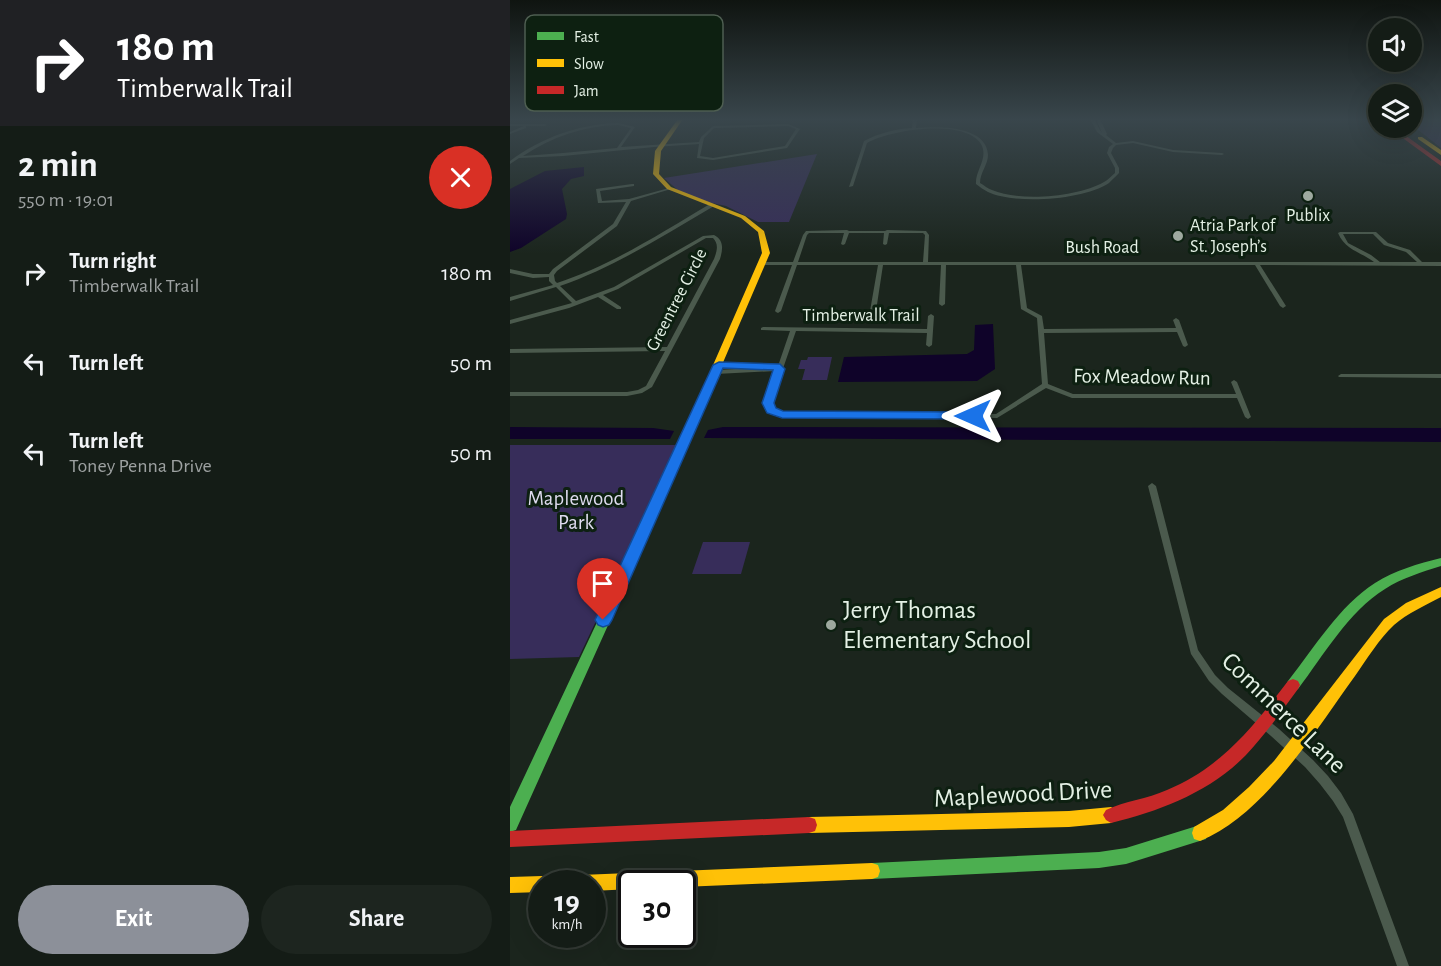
<!DOCTYPE html>
<meta charset="utf-8">
<style>
:root{--surface:#141c16;--page:#1d251f;--text:#f1f3f6;--muted:#9da1a1;--line:#333a35;--accent:#8c9099}
body{margin:0;font-family:"Alegreya Sans",sans-serif;background:var(--page);color:var(--text);height:100vh;display:flex;flex-direction:column;font-size:22px;white-space:nowrap}
*{box-sizing:border-box;margin:0}
p{font-size:20px;color:var(--muted)}
.icon{flex:none;width:33px;height:33px;fill:none;stroke:currentColor;stroke-width:2;stroke-linecap:round;stroke-linejoin:round}
.map{position:relative;flex:1;overflow:hidden}
.side{display:flex;flex-direction:column;background:var(--surface);width:510px}
.side>*{flex:none}
.guide{background:#202124;color:#fff;overflow:hidden}
.fabs{position:absolute;left:858px;top:18px;display:grid;gap:12px}
.fabs a{display:grid;place-items:center;width:54px;height:54px;border-radius:50%;background:var(--surface);box-shadow:0 6px 24px #0002,0 0 0 2px var(--line);font-size:30px}
.speed{position:absolute;left:18px;top:870px;display:flex;gap:12px;font-size:30px;font-weight:700;text-align:center}
.speed>*{display:grid;place-content:center;width:78px;height:78px;border-radius:50%;background:var(--surface);box-shadow:0 6px 24px #0002,0 0 0 2px var(--line);line-height:1}
.speed small{font-size:15px;font-weight:400}
.speed .limit{border:3px solid #111;border-radius:9px;background:#fff;color:#111}
.pin{position:absolute;display:grid;place-items:center;width:51px;height:51px;color:#fff;margin:-62px -26px;border-radius:50% 50% 50% 0;rotate:-45deg;box-shadow:0 0 6px #0007}
.pin .icon{rotate:45deg}
.me{position:absolute;width:66px;margin:-33px;rotate:270deg;stroke-linejoin:round;filter:drop-shadow(0 0 4px #0008)}
.turn{display:flex;align-items:center;gap:21px;height:126px;padding:0 18px;font-size:27px}
.turn .icon{width:78px;height:78px;stroke-width:2.5}
.turn b{display:block;font-size:42px;line-height:51px}
.round{display:grid;place-items:center;flex:none;width:63px;height:63px;border-radius:32px;background:var(--page)}
.head{display:flex;align-items:center;justify-content:space-between;height:102px;padding:0 18px}
h1{font-size:36px;font-weight:700;line-height:45px}
.action{display:flex;gap:12px;margin-top:auto;padding:12px 18px}
.action a{flex:1;height:69px;border-radius:36px;background:var(--accent);color:#fff;font-size:24px;font-weight:700;line-height:69px;text-align:center}
.action a+a{background:var(--page);color:var(--text)}
ul{padding:0;list-style:none}
li{display:flex;align-items:center;gap:18px;height:90px;padding:0 18px}
li div{flex:1}
li b{display:block;font-size:22px}
li em{font-style:normal}
main{display:flex;flex:1;min-height:0}
.map>svg:first-child{display:block}
</style>
<main>
<section class="side">
<div class="guide">
<div class="turn"><svg class="icon" aria-label="right" viewBox="0 0 24 24"><path d="M7 20v-9h11M14 6l5 5-5 5"/></svg><div><b>180 m</b>Timberwalk Trail</div></div>
</div>
<div class="head"><div><h1>2 min</h1><p>550 m · 19:01</p></div><a class="round" style="background:#d93025;color:#fff"><svg class="icon" aria-label="close" viewBox="0 0 24 24"><path d="M6 6l12 12M18 6L6 18"/></svg></a></div>
<ul>
<li><svg class="icon" aria-label="right" viewBox="0 0 24 24"><path d="M7 20v-9h11M14 6l5 5-5 5"/></svg><div><b>Turn right</b><p>Timberwalk Trail</p></div><em>180 m</em></li>
<li><svg class="icon" aria-label="left" viewBox="0 0 24 24"><path d="M17 20v-9H6M10 6l-5 5 5 5"/></svg><div><b>Turn left</b></div><em>50 m</em></li>
<li><svg class="icon" aria-label="left" viewBox="0 0 24 24"><path d="M17 20v-9H6M10 6l-5 5 5 5"/></svg><div><b>Turn left</b><p>Toney Penna Drive</p></div><em>50 m</em></li>
</ul>
<div class="action"><a>Exit</a><a>Share</a></div>
</section>
<div class="map">
<svg width="931" height="966" viewBox="0 0 931 966">
<rect width="100%" height="100%" fill="#1b251d"/>
<path fill="#372d5a" d="M 902,119 L 931,119 L 931,148 L 902,125 Z
M 307,154 L 279,222 L 248,222 L 216,206 L 188,200 L 170,192 L 154,178 Z
M 298,357 L 322,357 L 317,380 L 292,380 L 295,369 L 288,369 L 291,360 L 297,360 Z
M 0,445 L 169,445 L 69,657 L 0,659 Z
M 193,542 L 240,542 L 231,574 L 182,574 Z"/>
<path fill="#0f0329" d="M 74,167 L 74,176 L 61,179 L 52,189 L 57,214 L 56,219 L 11,248 L 0,252 L 0,189 L 35,171 Z
M 483,324 L 485,369 L 467,381 L 328,382 L 334,357 L 457,354 L 464,350 L 465,325 Z
M 0,427 L 143,428 L 164,431 L 160,439 L 0,439 Z
M 213,427 L 931,428 L 931,442 L 194,438 L 198,430 Z"/>
<g fill="none" stroke-linecap="round" stroke-linejoin="round">
<path fill="#4b5a4d" fill-rule="evenodd" d="M 403,119 L 407,119 L 406,128 C 427,126 477,125 478,155 C 478,165 470,172 470,183 C 474,185 478,189 482,190 C 510,202 568,197 594,182 C 598,180 601,176 605,173 L 605,168 L 597,153 L 599,147 L 603,144 L 587,132 L 580,119 L 584,119 L 590,130 L 592,133 L 586,119 L 590,119 L 597,134 L 596,135 L 606,143 L 623,141 L 663,150 L 712,153 L 714,154 L 712,155 L 663,152 L 623,143 L 606,145 L 603,148 L 601,153 L 609,168 L 609,173 C 606,176 602,180 599,183 C 573,200 506,205 478,192 C 474,190 470,187 466,184 C 465,170 479,158 471,144 C 454,118 380,130 357,143 L 343,186 L 339,187 L 354,141 C 369,133 385,129 402,128 Z
M 108,123 L 125,127 L 111,147 L 189,142 L 191,137 L 203,126 L 278,124 L 290,129 L 277,148 L 203,160 L 187,158 L 189,144 L 144,147 L 53,156 L 9,158 L 0,164 L 0,161 C 31,138 68,124 108,123 ZM 108,125 L 121,128 L 107,148 L 53,153 L 13,156 C 42,137 73,126 108,125 ZM 278,126 L 286,129 L 275,146 L 203,158 L 190,156 L 194,138 L 204,128 Z
M 0,124 L 35,124 L 37,125 L 35,126 L 16,126 L 16,128 L 0,134 L 0,132 L 14,126 L 0,126 Z
M 122,184 L 124,184 L 124,186 L 90,191 L 92,201 L 119,199 L 159,188 L 161,189 L 121,201 L 107,226 L 47,271 L 44,275 L 45,281 L 47,283 C 102,265 151,233 200,204 L 204,204 L 204,206 C 154,235 105,267 50,286 L 66,301 L 104,287 L 193,236 L 204,235 C 214,240 213,249 210,259 L 142,387 L 132,393 L 117,396 L 0,396 L 0,392 L 117,392 L 128,390 L 136,386 L 155,351 L 0,353 L 0,349 L 157,347 L 204,259 C 207,251 209,244 203,238 L 196,238 L 108,289 L 93,295 L 111,307 L 111,309 L 107,309 L 88,297 L 59,308 L 0,324 L 0,320 L 62,303 L 46,287 L 0,301 L 0,297 L 43,285 L 39,281 L 39,277 L 23,278 L 0,273 L 0,269 L 23,274 L 39,274 L 43,269 L 103,224 L 116,202 L 88,203 L 86,189 Z
M 337,230 L 339,231 L 375,231 L 377,230 L 416,231 L 419,235 L 418,262 L 864,262 C 851,252 835,250 828,233 L 830,232 L 866,232 L 878,243 L 900,250 L 912,262 L 931,262 L 931,266 L 750,265 L 776,306 L 773,308 L 770,306 L 745,265 L 511,265 L 517,308 L 532,316 L 534,329 L 666,328 L 663,320 L 666,318 L 669,320 L 678,345 L 675,347 L 673,346 L 667,332 L 534,333 L 538,384 L 563,394 L 726,394 L 721,382 L 724,380 L 727,382 L 741,417 L 738,419 L 735,417 L 727,398 L 562,398 L 536,388 L 487,418 L 272,417 L 259,412 L 255,403 L 266,371 L 206,374 L 203,372 L 206,370 L 261,367 L 207,366 L 206,365 L 209,363 L 261,363 L 268,366 L 280,331 L 251,330 L 251,328 L 253,327 L 417,329 L 418,316 L 421,314 L 424,316 L 422,345 L 419,347 L 416,345 L 417,333 L 286,331 L 261,403 L 264,410 L 273,413 L 486,414 L 532,384 L 527,318 L 511,309 L 506,265 L 436,265 L 435,304 L 432,306 L 429,304 L 431,265 L 373,265 L 366,311 L 363,313 L 360,311 L 368,265 L 287,265 L 271,311 L 268,313 L 266,312 L 265,311 L 282,265 L 252,265 L 249,263 L 250,262 L 283,262 L 293,235 L 296,231 ZM 299,233 L 334,233 L 331,244 L 333,245 L 335,244 L 339,233 L 374,233 L 373,244 L 375,245 L 377,244 L 379,233 L 413,233 L 415,235 L 413,262 L 288,262 L 297,235 ZM 833,234 L 863,234 L 874,245 L 896,252 L 907,262 L 870,262 L 861,255 L 838,243 Z
M 831,374 L 931,374 L 931,378 L 829,377 L 828,376 Z
M 642,483 L 646,486 L 688,650 L 705,675 L 718,688 L 769,729 L 803,760 L 818,776 L 831,793 L 843,814 L 899,966 L 887,966 L 833,817 L 823,801 L 810,784 L 795,767 L 761,736 L 712,694 L 699,681 L 681,654 L 638,486 Z"/>
<path fill="#4caf50" fill-rule="evenodd" d="M 143,510 L 147,511 L 148,514 L 6,830 L 0,832 L 0,807 L 138,514 L 139,511 Z
M 931,558 L 931,566 C 912,572 892,578 875,589 C 838,612 814,655 788,689 L 783,691 L 778,689 L 776,685 L 778,681 C 805,647 829,606 865,583 C 885,570 908,564 931,558 Z
M 690,825 L 696,827 L 698,833 L 696,839 L 616,864 L 589,868 L 362,879 L 356,877 L 354,871 L 356,865 L 362,863 L 589,852 L 616,848 Z"/>
<path fill="#ffc107" fill-rule="evenodd" d="M 168,119 L 173,119 L 151,151 L 149,174 L 161,187 L 235,216 L 254,231 L 260,253 L 148,514 L 147,517 L 139,517 L 138,514 L 252,253 L 248,232 L 231,218 L 157,189 L 143,174 L 145,151 Z
M 908,137 L 912,137 L 931,150 L 931,155 L 908,139 Z
M 931,587 L 931,597 C 914,606 898,613 884,625 C 869,639 857,659 845,676 C 805,731 755,814 690,841 L 684,839 L 682,833 L 684,827 L 713,810 L 739,787 L 764,761 L 874,619 L 896,603 Z
M 601,807 L 606,810 L 609,815 L 606,820 L 601,823 L 559,827 L 299,833 L 293,831 L 291,825 L 293,819 L 299,817 L 559,811 Z
M 362,863 L 368,865 L 370,871 L 368,877 L 362,879 L 172,887 L 172,884 L 122,884 L 122,889 L 82,891 L 82,884 L 32,884 L 32,892 L 0,893 L 0,877 L 32,876 L 38,878 L 39,881 L 40,878 L 46,876 Z"/>
<path fill="#c62828" fill-rule="evenodd" d="M 879,128 L 885,128 L 931,161 L 931,166 Z
M 783,679 L 788,681 L 790,685 L 788,689 C 771,712 755,735 736,755 C 700,792 650,811 601,823 L 596,820 L 593,815 L 596,810 C 615,801 637,799 657,790 C 712,767 743,727 778,681 Z
M 299,817 L 305,819 L 307,825 L 305,831 L 299,833 L 0,847 L 0,831 Z"/>
</g>
<linearGradient id="sky" x2="0" y2="1"><stop stop-color="#0f1410"/><stop offset="0.47" stop-color="#39464c"/><stop offset="1" stop-color="#39464c" stop-opacity="0"/></linearGradient>
<rect width="931" height="254" fill="url(#sky)"/>
<path fill="#1a73e8" stroke="#114b97" stroke-width="1.5" d="M 209,362 L 270,364 L 275,369 L 264,403 L 266,408 L 273,411 L 463,412 L 469,416 L 463,419 L 272,418 L 257,413 L 252,403 L 263,370 L 213,368 L 102,620 L 99,625 L 93,627 L 88,625 L 85,620 L 203,365 Z"/>
<g fill="#9ea99f" stroke="#0d2011" stroke-width="2">
<circle cx="798" cy="196" r="6"/>
<circle cx="668" cy="236" r="6"/>
<circle cx="321" cy="625" r="6"/>
</g>
<g text-anchor="middle" dominant-baseline="central" stroke-width="6" stroke-linejoin="round" paint-order="stroke">
<g font-size="18" fill="#e4f0e5" stroke="#0d2011">
<text x="798" y="216">Publix</text>
<text x="680" y="226" text-anchor="start">Atria Park of<tspan x="680" dy="21">St. Joseph’s</tspan></text>
</g>
<g font-size="18" fill="#e4f0e5" stroke="#0d2011">
<text x="592" y="248">Bush Road</text>
<text transform="translate(167 300) rotate(-63)">Greentree Circle</text>
<text x="351" y="316">Timberwalk Trail</text>
</g>
<g font-size="21" fill="#e4f0e5" stroke="#0d2011">
<text transform="translate(632 377) rotate(1)">Fox Meadow Run</text>
</g>
<g font-size="21" fill="#dedbef" stroke="#0d2011">
<text x="66" y="498">Maplewood<tspan x="66" dy="24">Park</tspan></text>
</g>
<g font-size="26" fill="#e4f0e5" stroke="#0d2011" text-anchor="start">
<text x="333" y="610">Jerry Thomas<tspan x="333" dy="30">Elementary School</tspan></text>
</g>
<g font-size="26" fill="#e4f0e5" stroke="#0d2011">
<text transform="translate(774 713) rotate(44)">Commerce Lane</text>
<text transform="translate(513 794) rotate(-3)">Maplewood Drive</text>
</g>
</g>
<rect x="15" y="15" width="198" height="96" rx="9" fill="#0d2011" stroke="#4e5e51" stroke-width="1.5"/>
<rect x="27" y="32" width="27" height="8" fill="#4caf50"/>
<rect x="27" y="59" width="27" height="8" fill="#ffc107"/>
<rect x="27" y="86" width="27" height="8" fill="#c62828"/>
<g font-size="16" fill="#e4f0e5">
<text x="64" y="42">Fast</text>
<text x="64" y="69">Slow</text>
<text x="64" y="96">Jam</text>
</g>
</svg>
<div class="fabs">
<a><svg class="icon" aria-label="sound" viewBox="0 0 24 24"><path d="M4 9h4l5-4v14l-5-4H4zM17 9q2 3 0 6"/></svg></a>
<a><svg class="icon" aria-label="layers" viewBox="0 0 24 24"><path d="M12 4l9 5-9 5-9-5zM3 14l9 5 9-5"/></svg></a>
</div>
<div class="speed"><div>19<small>km/h</small></div><div class="limit">30</div></div>
<div class="pin" style="left:93px;top:620px;background:#d93025"><svg class="icon" aria-label="arrive" viewBox="0 0 24 24"><path d="M6 21V4h12l-3 4 3 4H6"/></svg></div>
<svg class="me" style="left:463px;top:416px" viewBox="-20 -20 40 40"><path d="M0-17L14 15 0 8-14 15z" fill="#1a73e8" stroke="#fff" stroke-width="4"/></svg>
</div>
</main>
